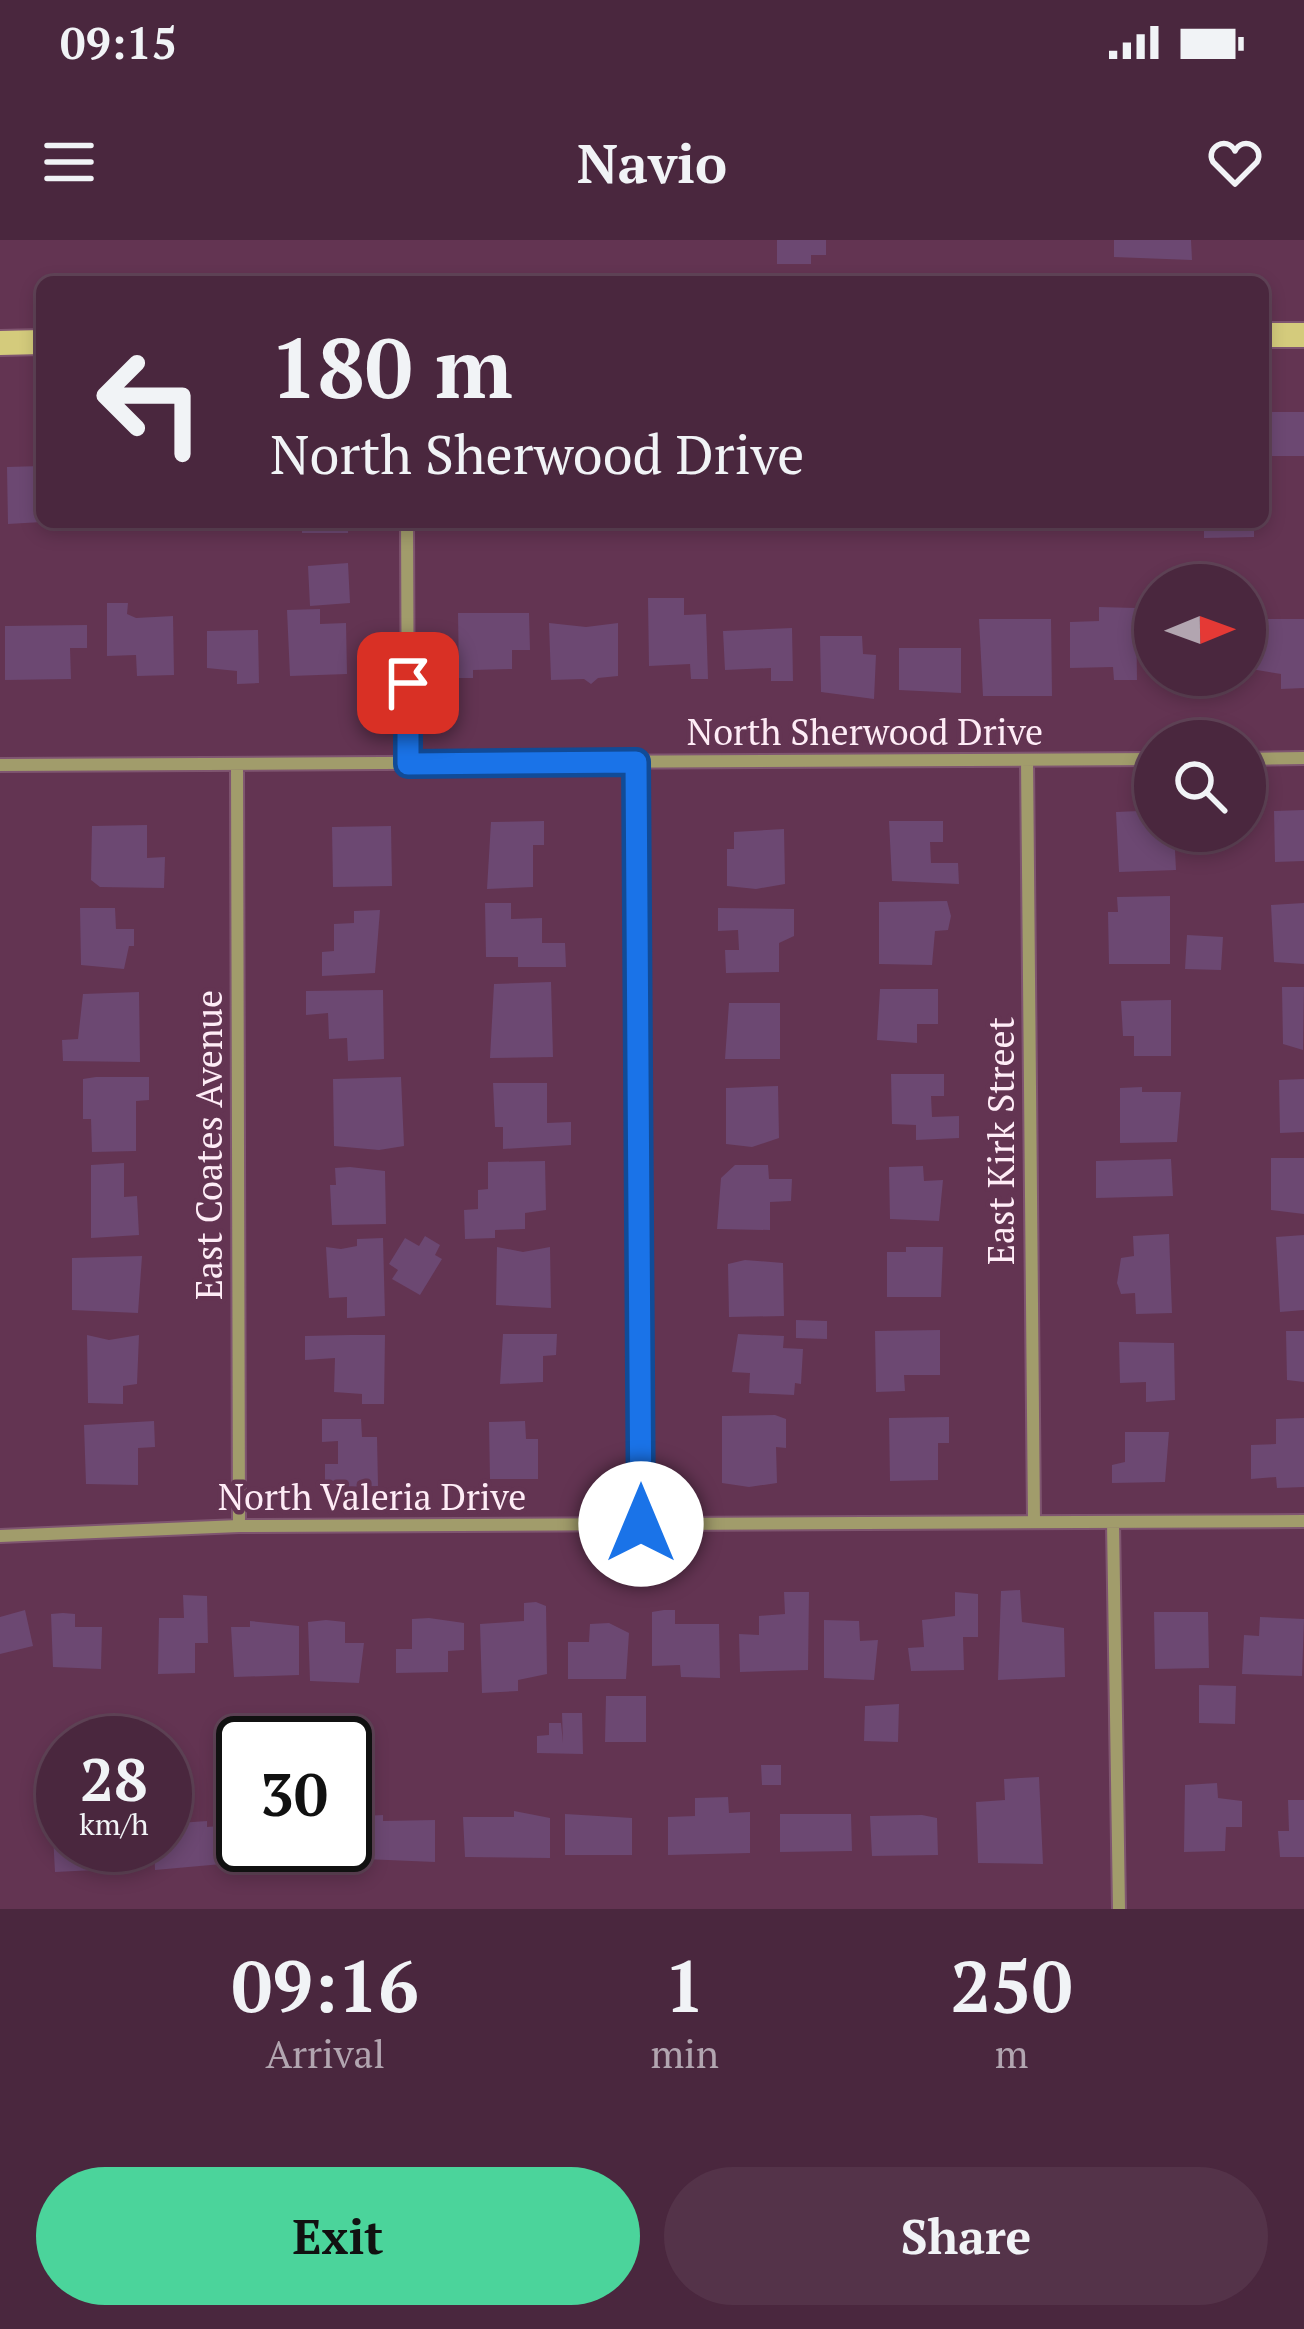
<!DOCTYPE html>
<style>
:root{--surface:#4a273e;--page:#543349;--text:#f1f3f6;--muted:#b2a5b0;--line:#614458;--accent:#4bd49b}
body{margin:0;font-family:"PT Serif",serif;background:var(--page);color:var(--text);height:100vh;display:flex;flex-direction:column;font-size:45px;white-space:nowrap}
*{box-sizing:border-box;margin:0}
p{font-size:39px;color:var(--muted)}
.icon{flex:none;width:66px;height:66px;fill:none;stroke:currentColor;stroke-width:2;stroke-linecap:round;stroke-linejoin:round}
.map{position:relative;height:1669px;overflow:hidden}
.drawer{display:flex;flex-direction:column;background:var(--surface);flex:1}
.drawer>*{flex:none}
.top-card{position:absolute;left:36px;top:36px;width:1233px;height:252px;border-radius:18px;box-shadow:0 6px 18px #0003,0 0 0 3px var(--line);background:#4a273e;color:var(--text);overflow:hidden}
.needle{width:78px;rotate:89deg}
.tools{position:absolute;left:1134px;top:324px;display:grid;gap:24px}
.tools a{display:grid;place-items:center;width:132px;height:132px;border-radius:50%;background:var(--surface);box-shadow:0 6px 18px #0003,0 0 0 3px var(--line);font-size:60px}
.speed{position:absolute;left:36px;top:1476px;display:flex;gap:24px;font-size:60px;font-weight:700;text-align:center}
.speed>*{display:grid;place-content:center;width:156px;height:156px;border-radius:50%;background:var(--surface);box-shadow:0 6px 18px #0003,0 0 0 3px var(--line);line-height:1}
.speed small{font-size:30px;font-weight:400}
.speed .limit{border:6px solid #111;border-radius:18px;background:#fff;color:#111}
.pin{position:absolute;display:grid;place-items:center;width:102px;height:102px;color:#fff;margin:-51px;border-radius:24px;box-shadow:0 6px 18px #0006}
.me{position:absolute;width:132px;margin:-66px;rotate:0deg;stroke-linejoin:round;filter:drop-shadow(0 0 9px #0008)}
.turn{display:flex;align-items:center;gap:42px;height:252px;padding:0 36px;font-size:54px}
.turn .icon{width:156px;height:156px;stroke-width:2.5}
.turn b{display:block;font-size:84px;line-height:102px}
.eta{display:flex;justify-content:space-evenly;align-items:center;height:204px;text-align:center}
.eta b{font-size:72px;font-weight:700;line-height:84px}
.action{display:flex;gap:24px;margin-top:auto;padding:24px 36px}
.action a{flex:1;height:138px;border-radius:72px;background:var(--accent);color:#111;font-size:48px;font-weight:700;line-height:138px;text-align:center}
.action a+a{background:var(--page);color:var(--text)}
.status{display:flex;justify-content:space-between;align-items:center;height:84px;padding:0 60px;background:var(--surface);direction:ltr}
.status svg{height:33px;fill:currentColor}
header{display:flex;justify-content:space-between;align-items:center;height:156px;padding:0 36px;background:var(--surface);font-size:54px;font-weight:700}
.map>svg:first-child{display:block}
</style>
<div class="status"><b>09:15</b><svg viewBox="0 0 49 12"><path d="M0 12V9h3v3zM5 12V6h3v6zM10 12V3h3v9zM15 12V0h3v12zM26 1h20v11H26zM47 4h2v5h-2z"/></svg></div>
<header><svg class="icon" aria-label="menu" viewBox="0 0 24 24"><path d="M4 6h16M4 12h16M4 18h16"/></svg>Navio<svg class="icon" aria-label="heart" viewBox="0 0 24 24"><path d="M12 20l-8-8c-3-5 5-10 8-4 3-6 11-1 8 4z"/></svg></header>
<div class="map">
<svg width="1304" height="1669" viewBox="0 0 1304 1669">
<rect width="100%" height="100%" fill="#633452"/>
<path fill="#6c4872" d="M 777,0 L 826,0 L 826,15 L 811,15 L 811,24 L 777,24 Z
M 1114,0 L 1191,0 L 1192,20 L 1114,17 Z
M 1263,172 L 1304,172 L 1304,216 L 1272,216 L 1272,201 L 1263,201 Z
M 42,226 L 42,282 L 8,284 L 7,227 Z
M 302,282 L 348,282 L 348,293 L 302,293 Z
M 1204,282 L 1254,282 L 1254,297 L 1204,298 Z
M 348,323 L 350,363 L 310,366 L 308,326 Z
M 648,358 L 684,358 L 684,375 L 706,374 L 708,439 L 691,439 L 690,424 L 649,426 Z
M 107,363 L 128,363 L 127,374 L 136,378 L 173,376 L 174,435 L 137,436 L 136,415 L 107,416 Z
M 1099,367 L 1136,368 L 1137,440 L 1114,440 L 1113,427 L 1070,428 L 1070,382 L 1099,381 Z
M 320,369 L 320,384 L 346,383 L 347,434 L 290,436 L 287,370 Z
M 458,373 L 529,373 L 530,410 L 512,410 L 512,429 L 473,430 L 473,438 L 459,438 Z
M 979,379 L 1051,379 L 1052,456 L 983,456 Z
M 1250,379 L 1304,379 L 1304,448 L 1281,449 L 1281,434 L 1251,429 Z
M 549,383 L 586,387 L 618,383 L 618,436 L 598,438 L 591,444 L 584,439 L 551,440 Z
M 87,385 L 87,408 L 70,408 L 71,439 L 5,440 L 5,386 Z
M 792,388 L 793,441 L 771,441 L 771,428 L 725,430 L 723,391 Z
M 258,390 L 259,443 L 237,444 L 237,431 L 207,428 L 207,391 Z
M 820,396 L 862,396 L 863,414 L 876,415 L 874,459 L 821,452 Z
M 899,408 L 961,408 L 961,453 L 899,450 Z
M 1304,570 L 1304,621 L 1275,622 L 1274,571 Z
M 1139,571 L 1139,576 L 1155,576 L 1155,591 L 1174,591 L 1176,630 L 1119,632 L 1116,572 Z
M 544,581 L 544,605 L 533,605 L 533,647 L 487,649 L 491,582 Z
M 889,581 L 943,581 L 943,602 L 930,602 L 931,623 L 958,623 L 959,644 L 892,641 Z
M 147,585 L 147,618 L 165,617 L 164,648 L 100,647 L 91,640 L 92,586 Z
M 391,586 L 392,646 L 333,647 L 332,587 Z
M 784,589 L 785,644 L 756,649 L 727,646 L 727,609 L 734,609 L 734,592 Z
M 1170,656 L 1170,724 L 1109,724 L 1108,672 L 1118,672 L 1117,657 Z
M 947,661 L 951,676 L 948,690 L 935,691 L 932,725 L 879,724 L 879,662 Z
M 485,663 L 511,663 L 511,679 L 542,678 L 542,703 L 565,703 L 566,727 L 518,727 L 518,717 L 486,717 Z
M 1304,663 L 1304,724 L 1274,722 L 1271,665 Z
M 80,668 L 115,668 L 116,689 L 134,689 L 134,706 L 129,706 L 124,729 L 81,725 Z
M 718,668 L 794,669 L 794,696 L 779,703 L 779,732 L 726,733 L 725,710 L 739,710 L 738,690 L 718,691 Z
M 380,670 L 375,733 L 322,736 L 322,712 L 334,711 L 334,684 L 354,683 L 354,671 Z
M 1187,695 L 1223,697 L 1221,730 L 1185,729 Z
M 551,742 L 553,817 L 490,818 L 494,744 Z
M 1282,747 L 1304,747 L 1303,810 L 1283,804 Z
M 880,749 L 938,749 L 938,784 L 917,784 L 917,803 L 877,800 Z
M 383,750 L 384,819 L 348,821 L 347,798 L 329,799 L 328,773 L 306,775 L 306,751 Z
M 139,752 L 140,822 L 63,821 L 62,800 L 78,799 L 83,754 Z
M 1171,760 L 1171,816 L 1134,816 L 1134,796 L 1123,796 L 1121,761 Z
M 729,763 L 780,763 L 780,819 L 725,819 Z
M 891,834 L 944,834 L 944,856 L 931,856 L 932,877 L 959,876 L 959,898 L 916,900 L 916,885 L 892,884 Z
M 96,837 L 149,837 L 149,860 L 136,861 L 136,911 L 92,912 L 91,879 L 83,879 L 83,839 Z
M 401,837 L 404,906 L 379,910 L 334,906 L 333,839 Z
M 1304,839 L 1304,892 L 1280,893 L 1279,840 Z
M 493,843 L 547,843 L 547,883 L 571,882 L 571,905 L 503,909 L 503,887 L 495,887 Z
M 778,846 L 779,898 L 752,907 L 726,904 L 726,848 Z
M 1142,847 L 1142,852 L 1181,852 L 1177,902 L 1120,903 L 1120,848 Z
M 1271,918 L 1304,918 L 1304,974 L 1271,970 Z
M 1171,919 L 1173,956 L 1096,958 L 1096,921 Z
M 545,921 L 546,970 L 525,973 L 525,989 L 495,990 L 495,998 L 465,999 L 464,970 L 478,969 L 478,950 L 488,949 L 488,922 Z
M 124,923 L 124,957 L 137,956 L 139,995 L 91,998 L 91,925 Z
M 735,925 L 768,925 L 769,939 L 792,939 L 791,961 L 770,962 L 770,990 L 717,989 L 721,938 Z
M 923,926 L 924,941 L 943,940 L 939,981 L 890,979 L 889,927 Z
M 350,927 L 385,931 L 386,984 L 332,985 L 330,945 L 336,945 L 335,928 Z
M 1169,994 L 1172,1073 L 1136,1074 L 1135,1053 L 1121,1054 L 1117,1043 L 1121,1018 L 1134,1016 L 1133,996 Z
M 1304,995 L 1304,1070 L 1280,1072 L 1276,997 Z
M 425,996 L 440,1005 L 435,1015 L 442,1019 L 420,1055 L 392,1039 L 398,1030 L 389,1024 L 405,998 L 419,1006 Z
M 383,998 L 385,1076 L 347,1078 L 347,1057 L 329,1058 L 326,1007 L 341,1009 L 357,1006 L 357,999 Z
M 497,1007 L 523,1012 L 550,1007 L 551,1068 L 496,1065 Z
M 906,1007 L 943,1007 L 941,1057 L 887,1057 L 887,1012 L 906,1012 Z
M 142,1016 L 138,1073 L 72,1070 L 72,1018 Z
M 745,1020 L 783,1023 L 784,1076 L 729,1077 L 728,1024 Z
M 796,1080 L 827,1081 L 827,1099 L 796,1098 Z
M 940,1090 L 940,1135 L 904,1135 L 905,1151 L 876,1152 L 875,1091 Z
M 1286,1091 L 1304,1091 L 1304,1142 L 1287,1140 Z
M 503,1094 L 557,1094 L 556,1115 L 543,1116 L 543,1142 L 500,1144 Z
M 738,1094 L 784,1096 L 783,1108 L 803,1109 L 801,1144 L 795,1143 L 794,1155 L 749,1153 L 750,1133 L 732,1132 Z
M 87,1095 L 109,1100 L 139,1095 L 137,1144 L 123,1146 L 123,1164 L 88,1163 Z
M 350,1095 L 385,1095 L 384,1164 L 362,1164 L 362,1154 L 334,1152 L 335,1118 L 305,1120 L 305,1096 Z
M 1119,1102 L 1174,1103 L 1175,1160 L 1146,1162 L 1146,1142 L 1120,1143 Z
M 775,1175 L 786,1179 L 786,1208 L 776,1207 L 777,1243 L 749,1247 L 722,1243 L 722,1176 Z
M 949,1177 L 949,1203 L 938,1203 L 938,1240 L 890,1241 L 889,1178 Z
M 1304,1178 L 1304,1247 L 1277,1248 L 1276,1237 L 1251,1239 L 1251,1205 L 1276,1204 L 1276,1179 Z
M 322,1179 L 361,1179 L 362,1197 L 377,1197 L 378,1246 L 325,1247 L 325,1224 L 338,1224 L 338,1201 L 322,1202 Z
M 154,1181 L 155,1207 L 138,1208 L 138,1245 L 86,1244 L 84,1185 Z
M 525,1181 L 526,1199 L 538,1199 L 538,1239 L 490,1239 L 489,1182 Z
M 1125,1192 L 1169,1192 L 1165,1242 L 1112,1243 L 1112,1225 L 1125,1222 Z
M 1020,1350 L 1022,1382 L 1064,1388 L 1065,1437 L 998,1440 L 1001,1351 Z
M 784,1352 L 809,1352 L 808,1430 L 740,1432 L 739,1394 L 759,1395 L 759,1376 L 785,1374 Z
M 955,1352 L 978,1354 L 978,1397 L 963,1397 L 964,1430 L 911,1431 L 908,1408 L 924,1407 L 922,1380 L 955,1376 Z
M 183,1355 L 207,1356 L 208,1403 L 195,1403 L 195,1433 L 158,1434 L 159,1378 L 184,1378 Z
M 536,1362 L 546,1366 L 547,1434 L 518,1440 L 518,1451 L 482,1453 L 480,1384 L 524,1381 L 524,1363 Z
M 25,1370 L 33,1406 L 0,1414 L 0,1377 Z
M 664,1370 L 675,1370 L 675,1384 L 719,1384 L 720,1438 L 681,1437 L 680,1425 L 652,1426 L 652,1372 Z
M 1154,1372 L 1208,1372 L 1209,1428 L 1155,1429 Z
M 63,1373 L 75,1374 L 75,1387 L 102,1387 L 101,1429 L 53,1427 L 51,1374 Z
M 1260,1377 L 1304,1379 L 1302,1436 L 1242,1434 L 1244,1395 L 1259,1396 Z
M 429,1378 L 464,1383 L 464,1410 L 448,1411 L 448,1432 L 396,1433 L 396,1409 L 412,1409 L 412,1379 Z
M 326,1380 L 345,1382 L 345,1403 L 364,1403 L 359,1443 L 310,1441 L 308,1382 Z
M 824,1380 L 859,1381 L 860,1401 L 878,1400 L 874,1440 L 824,1438 Z
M 250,1381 L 299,1386 L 299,1435 L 234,1437 L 231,1387 L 250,1387 Z
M 609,1383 L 629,1393 L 626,1439 L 568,1439 L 568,1402 L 589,1402 L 590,1384 Z
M 1199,1445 L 1236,1446 L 1235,1484 L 1199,1483 Z
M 606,1456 L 646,1456 L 646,1502 L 605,1502 Z
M 899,1464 L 898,1502 L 864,1501 L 865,1466 Z
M 562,1473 L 582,1473 L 583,1514 L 537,1513 L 537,1496 L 549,1495 L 549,1483 L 561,1483 L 563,1503 Z
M 761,1525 L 781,1525 L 781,1545 L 762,1545 Z
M 1039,1537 L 1043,1624 L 978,1623 L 976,1562 L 1005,1560 L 1004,1539 Z
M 1217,1543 L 1218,1558 L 1242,1561 L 1242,1587 L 1226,1587 L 1225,1611 L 1184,1612 L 1185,1545 Z
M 728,1557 L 729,1573 L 750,1572 L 750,1613 L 668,1615 L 668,1577 L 695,1576 L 695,1558 Z
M 1288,1560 L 1304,1560 L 1304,1617 L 1280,1617 L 1278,1591 L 1289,1591 Z
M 514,1571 L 550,1578 L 550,1618 L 465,1617 L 463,1577 L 514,1577 Z
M 565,1574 L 632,1578 L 632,1615 L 565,1615 Z
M 780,1574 L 851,1574 L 852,1611 L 780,1612 Z
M 383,1575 L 383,1581 L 435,1580 L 435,1622 L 364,1619 L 362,1576 Z
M 922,1575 L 937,1578 L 938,1615 L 872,1616 L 870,1576 Z
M 207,1581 L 207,1587 L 220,1586 L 222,1624 L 155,1630 L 154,1605 L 165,1605 L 165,1584 Z
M 53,1595 L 63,1595 L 63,1605 L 135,1605 L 136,1628 L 55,1632 Z
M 259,1605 L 332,1605 L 332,1621 L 260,1620 Z"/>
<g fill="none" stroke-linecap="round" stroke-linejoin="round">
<defs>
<path id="street" d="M 407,282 L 408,523
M 1245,519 L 1304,518
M 1027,520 L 1034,1281
M 636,522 L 641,1284
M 0,525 L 1155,519
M 237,525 L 239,1286
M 1113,1282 L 1119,1669
M 0,1296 L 239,1286 L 1304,1281"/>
<path id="secondary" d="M 1263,95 L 1304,95
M 0,103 L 42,102"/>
</defs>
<use href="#street" stroke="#7f5570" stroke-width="16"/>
<use href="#secondary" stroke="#7f5570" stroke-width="28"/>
<use href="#street" stroke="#a19c6b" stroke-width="12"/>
<use href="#secondary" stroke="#d4cb7c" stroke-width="24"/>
</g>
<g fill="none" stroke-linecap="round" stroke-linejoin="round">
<defs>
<path id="route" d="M 408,443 L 408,524 L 636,522 L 641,1284"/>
</defs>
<use href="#route" stroke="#114b97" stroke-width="30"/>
<use href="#route" stroke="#1a73e8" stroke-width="21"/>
</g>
<g text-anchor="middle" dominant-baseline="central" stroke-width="9" stroke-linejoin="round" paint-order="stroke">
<g font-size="36" fill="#feecf6" stroke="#633452">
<text x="865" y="491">North Sherwood Drive</text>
<text transform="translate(1000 901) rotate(-90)">East Kirk Street</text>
<text transform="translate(208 905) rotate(-90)">East Coates Avenue</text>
<text x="372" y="1256">North Valeria Drive</text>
</g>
</g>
</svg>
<div class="tools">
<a><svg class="needle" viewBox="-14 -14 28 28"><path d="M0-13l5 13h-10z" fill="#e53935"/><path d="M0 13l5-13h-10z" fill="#b2a5b0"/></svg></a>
<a><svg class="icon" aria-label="search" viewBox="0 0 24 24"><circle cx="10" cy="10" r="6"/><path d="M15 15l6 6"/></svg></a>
</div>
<div class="speed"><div>28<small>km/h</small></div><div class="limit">30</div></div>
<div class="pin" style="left:408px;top:443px;background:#d93025"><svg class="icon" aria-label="arrive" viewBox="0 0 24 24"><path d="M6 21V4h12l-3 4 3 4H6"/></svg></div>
<svg class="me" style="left:641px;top:1284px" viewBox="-20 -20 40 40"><circle r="19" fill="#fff"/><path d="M0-13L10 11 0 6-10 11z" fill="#1a73e8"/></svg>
<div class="top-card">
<div class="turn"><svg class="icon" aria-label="left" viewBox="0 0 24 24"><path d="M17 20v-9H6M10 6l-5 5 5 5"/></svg><div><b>180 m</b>North Sherwood Drive</div></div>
</div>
</div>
<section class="drawer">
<div class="eta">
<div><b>09:16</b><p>Arrival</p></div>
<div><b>1</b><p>min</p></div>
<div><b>250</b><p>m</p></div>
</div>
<div class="action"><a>Exit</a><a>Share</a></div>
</section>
